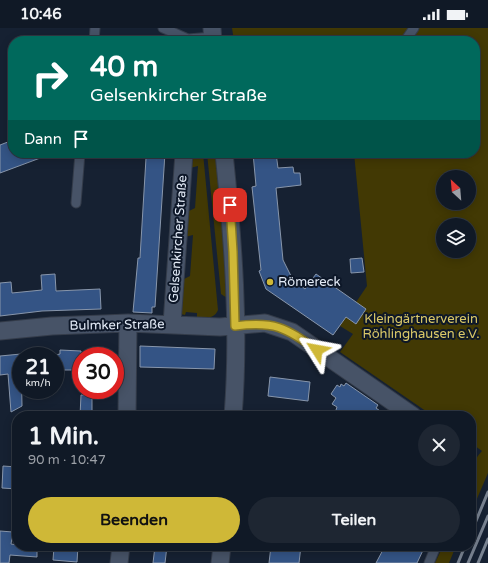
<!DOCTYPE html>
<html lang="de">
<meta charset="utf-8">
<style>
:root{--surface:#101926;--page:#1e2632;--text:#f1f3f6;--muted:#9ca0a7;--line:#303843;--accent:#cfb837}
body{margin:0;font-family:"Varela Round",sans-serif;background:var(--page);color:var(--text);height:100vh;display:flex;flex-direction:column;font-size:15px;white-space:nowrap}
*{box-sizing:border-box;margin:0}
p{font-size:13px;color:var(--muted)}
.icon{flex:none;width:22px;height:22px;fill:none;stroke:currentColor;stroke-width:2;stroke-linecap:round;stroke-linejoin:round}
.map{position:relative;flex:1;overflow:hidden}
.side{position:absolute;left:12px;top:383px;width:464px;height:140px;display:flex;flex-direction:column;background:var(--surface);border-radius:16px;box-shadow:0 2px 10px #0003,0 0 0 1px var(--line)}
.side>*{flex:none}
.top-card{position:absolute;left:8px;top:8px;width:472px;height:122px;border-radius:16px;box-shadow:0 2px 10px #0003,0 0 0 1px var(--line);background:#00695c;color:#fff;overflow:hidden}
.needle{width:26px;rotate:334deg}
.controls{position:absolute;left:436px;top:142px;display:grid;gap:8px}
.controls a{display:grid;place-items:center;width:40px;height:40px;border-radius:50%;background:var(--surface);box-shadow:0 2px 10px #0003,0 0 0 1px var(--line);font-size:20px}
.speed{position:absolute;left:12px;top:319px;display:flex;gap:8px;font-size:20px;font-weight:700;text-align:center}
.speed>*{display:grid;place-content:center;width:52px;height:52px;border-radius:50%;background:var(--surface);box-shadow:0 2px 10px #0003,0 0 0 1px var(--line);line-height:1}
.speed small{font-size:10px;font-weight:400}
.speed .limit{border:6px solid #d22;background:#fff;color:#111}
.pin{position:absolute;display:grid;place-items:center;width:34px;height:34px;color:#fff;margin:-17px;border-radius:8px;box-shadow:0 2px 6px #0006}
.me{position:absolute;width:44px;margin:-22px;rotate:304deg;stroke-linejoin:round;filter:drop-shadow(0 0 3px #0008)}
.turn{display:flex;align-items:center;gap:14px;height:84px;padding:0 16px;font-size:18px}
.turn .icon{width:52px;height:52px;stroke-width:2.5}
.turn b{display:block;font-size:28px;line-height:34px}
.then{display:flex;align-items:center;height:38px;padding:0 16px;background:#0003;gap:8px;font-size:15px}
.round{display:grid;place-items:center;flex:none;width:42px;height:42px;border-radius:21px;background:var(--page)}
.summary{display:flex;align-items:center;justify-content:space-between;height:68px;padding:0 16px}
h1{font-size:24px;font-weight:700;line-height:30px}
.cta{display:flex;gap:8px;margin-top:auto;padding:8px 16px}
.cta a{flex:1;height:46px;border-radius:24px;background:var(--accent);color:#111;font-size:16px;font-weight:700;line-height:46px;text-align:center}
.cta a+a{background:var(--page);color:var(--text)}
.status{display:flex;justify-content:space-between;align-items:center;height:28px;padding:0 20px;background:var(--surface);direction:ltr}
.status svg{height:11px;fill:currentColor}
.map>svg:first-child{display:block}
</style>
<div class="status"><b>10:46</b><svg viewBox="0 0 49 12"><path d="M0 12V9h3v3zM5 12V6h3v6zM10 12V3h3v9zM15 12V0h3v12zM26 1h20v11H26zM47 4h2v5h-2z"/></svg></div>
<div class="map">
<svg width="488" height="535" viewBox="0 0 488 535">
<rect width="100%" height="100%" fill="#162132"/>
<path fill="#423904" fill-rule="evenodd" d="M 232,0 L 488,0 L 488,445 L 476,473 L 471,470 L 477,456 L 471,454 C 471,442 473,432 482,423 L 471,415 L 471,388 L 433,388 L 340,324 L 353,306 L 340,298 L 367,258 L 354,125 L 475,125 L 475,13 L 234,13 ZM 443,149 L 469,149 L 469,175 L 443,175 ZM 443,197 L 469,197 L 469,223 L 443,223 Z
M 187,125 L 203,125 L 218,282 C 214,292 205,289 197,289 L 197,285 L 186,284 L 185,287 L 181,286 L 178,254 L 190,248 L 193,207 L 181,210 L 183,186 L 195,180 L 198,138 L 186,141 Z
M 207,125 L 216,125 L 226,234 L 227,270 L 221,266 Z
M 443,518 L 456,518 L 449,535 L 435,535 Z"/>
<path fill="#345485" stroke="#8896ab" d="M 13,112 L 13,125 L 51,126 L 0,145 L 0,117 Z
M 150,125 L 165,125 L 155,279 L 152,279 L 152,285 L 133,284 L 138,230 L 140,230 L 146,130 L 150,130 Z
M 253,125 L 276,125 L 278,140 L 293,139 L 294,145 L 300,145 L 301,157 L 276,160 L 283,232 L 293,252 L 305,261 L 316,246 L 366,281 L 356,296 L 346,289 L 333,307 L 266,261 L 259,243 L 261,242 L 252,159 L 256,158 Z
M 362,230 L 364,244 L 351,245 L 350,231 Z
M 55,246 L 56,263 L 100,261 L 101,281 L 42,283 L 0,288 L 0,255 L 11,254 L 12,265 L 42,262 L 41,247 Z
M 140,318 L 215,321 L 214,341 L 140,339 Z
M 60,322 L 81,323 L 81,342 L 55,342 L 55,327 L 60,326 Z
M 21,326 L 22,378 L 11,384 L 8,346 L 0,347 L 0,328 Z
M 270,349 L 310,354 L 308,373 L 268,368 Z
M 346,355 L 378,377 L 376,380 L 387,388 L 334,388 L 337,379 L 332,376 L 336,370 L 331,366 L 337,357 L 340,359 L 341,356 L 344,358 Z
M 81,367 L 92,367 L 92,388 L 80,388 Z
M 3,438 L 17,439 L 17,461 L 2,460 Z
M 0,503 L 13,504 L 11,516 L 37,520 L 37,529 L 10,527 L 9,535 L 0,535 Z
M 64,518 L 78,518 L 77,534 L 53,532 L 54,519 L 64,520 Z
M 155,518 L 167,518 L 165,535 L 153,535 Z
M 271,518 L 301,518 L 299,535 L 269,535 Z
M 385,518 L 425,518 L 417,535 L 376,535 Z"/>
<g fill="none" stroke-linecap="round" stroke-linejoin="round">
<defs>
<path id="lane" d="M 163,0 L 188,11 L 213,9
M 94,13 L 95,0
M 405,13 L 414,0
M 76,175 L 80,125
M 429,535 L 436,518"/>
<path id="street" d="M 212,0 L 213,13
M 224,125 C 233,212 240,301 233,388
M 172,296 L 184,125
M 0,303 L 52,298 L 128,295 L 220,299 L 265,295 L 292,304 L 413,388
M 127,388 L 128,295
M 119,535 L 121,518
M 220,535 L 222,518"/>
</defs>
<use href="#lane" stroke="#343c4a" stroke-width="11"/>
<use href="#street" stroke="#343c4a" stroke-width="19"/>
<use href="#lane" stroke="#475367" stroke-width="9"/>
<use href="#street" stroke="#475367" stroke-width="17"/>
<path stroke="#788290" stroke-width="3" d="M 471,505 L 488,464
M 458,535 L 465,518
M 468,535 L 488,488
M 478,535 L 488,511"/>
</g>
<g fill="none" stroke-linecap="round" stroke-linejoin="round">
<defs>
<path id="route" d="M 230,177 L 233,224 L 235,298 C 275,293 284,299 317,322"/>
</defs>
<use href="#route" stroke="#877824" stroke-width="10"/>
<use href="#route" stroke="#cfb837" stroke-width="7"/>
</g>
<circle fill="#cfb837" stroke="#0d1728" stroke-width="1.5" cx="270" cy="254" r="4"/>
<g text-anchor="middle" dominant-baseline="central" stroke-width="4" stroke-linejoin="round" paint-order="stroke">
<g font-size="13" fill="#e3ebf7" stroke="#0d1728">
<text transform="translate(178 211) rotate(-86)">Gelsenkircher Straße</text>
<text transform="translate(117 297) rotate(-1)">Bulmker Straße</text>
</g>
<g font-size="13" fill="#e3ebf7" stroke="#0d1728" text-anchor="start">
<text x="278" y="254">Römereck</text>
</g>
<g font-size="13" fill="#dac868" stroke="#0d1728">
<text x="421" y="291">Kleingärtnerverein<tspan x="421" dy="15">Röhlinghausen e.V.</tspan></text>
</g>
</g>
</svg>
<div class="controls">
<a><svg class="needle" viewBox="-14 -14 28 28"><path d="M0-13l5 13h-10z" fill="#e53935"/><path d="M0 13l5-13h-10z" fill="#9ca0a7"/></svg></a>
<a><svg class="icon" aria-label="layers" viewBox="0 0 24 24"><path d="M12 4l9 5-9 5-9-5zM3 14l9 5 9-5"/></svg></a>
</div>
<div class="speed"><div>21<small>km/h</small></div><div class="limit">30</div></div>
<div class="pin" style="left:230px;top:177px;background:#d93025"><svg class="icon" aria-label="arrive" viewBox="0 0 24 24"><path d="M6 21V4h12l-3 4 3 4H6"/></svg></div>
<svg class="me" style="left:317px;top:322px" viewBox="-20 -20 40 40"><path d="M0-17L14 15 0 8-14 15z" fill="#cfb837" stroke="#fff" stroke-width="4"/></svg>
<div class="top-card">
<div class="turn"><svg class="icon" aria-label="right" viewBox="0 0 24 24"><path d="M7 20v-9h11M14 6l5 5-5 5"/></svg><div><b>40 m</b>Gelsenkircher Straße</div></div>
<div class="then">Dann<svg class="icon" aria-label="arrive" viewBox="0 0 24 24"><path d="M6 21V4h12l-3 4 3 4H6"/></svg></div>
</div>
<section class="side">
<div class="summary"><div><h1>1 Min.</h1><p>90 m · 10:47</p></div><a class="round"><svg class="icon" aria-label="close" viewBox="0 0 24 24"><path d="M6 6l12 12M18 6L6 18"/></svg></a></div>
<div class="cta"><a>Beenden</a><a>Teilen</a></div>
</section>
</div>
